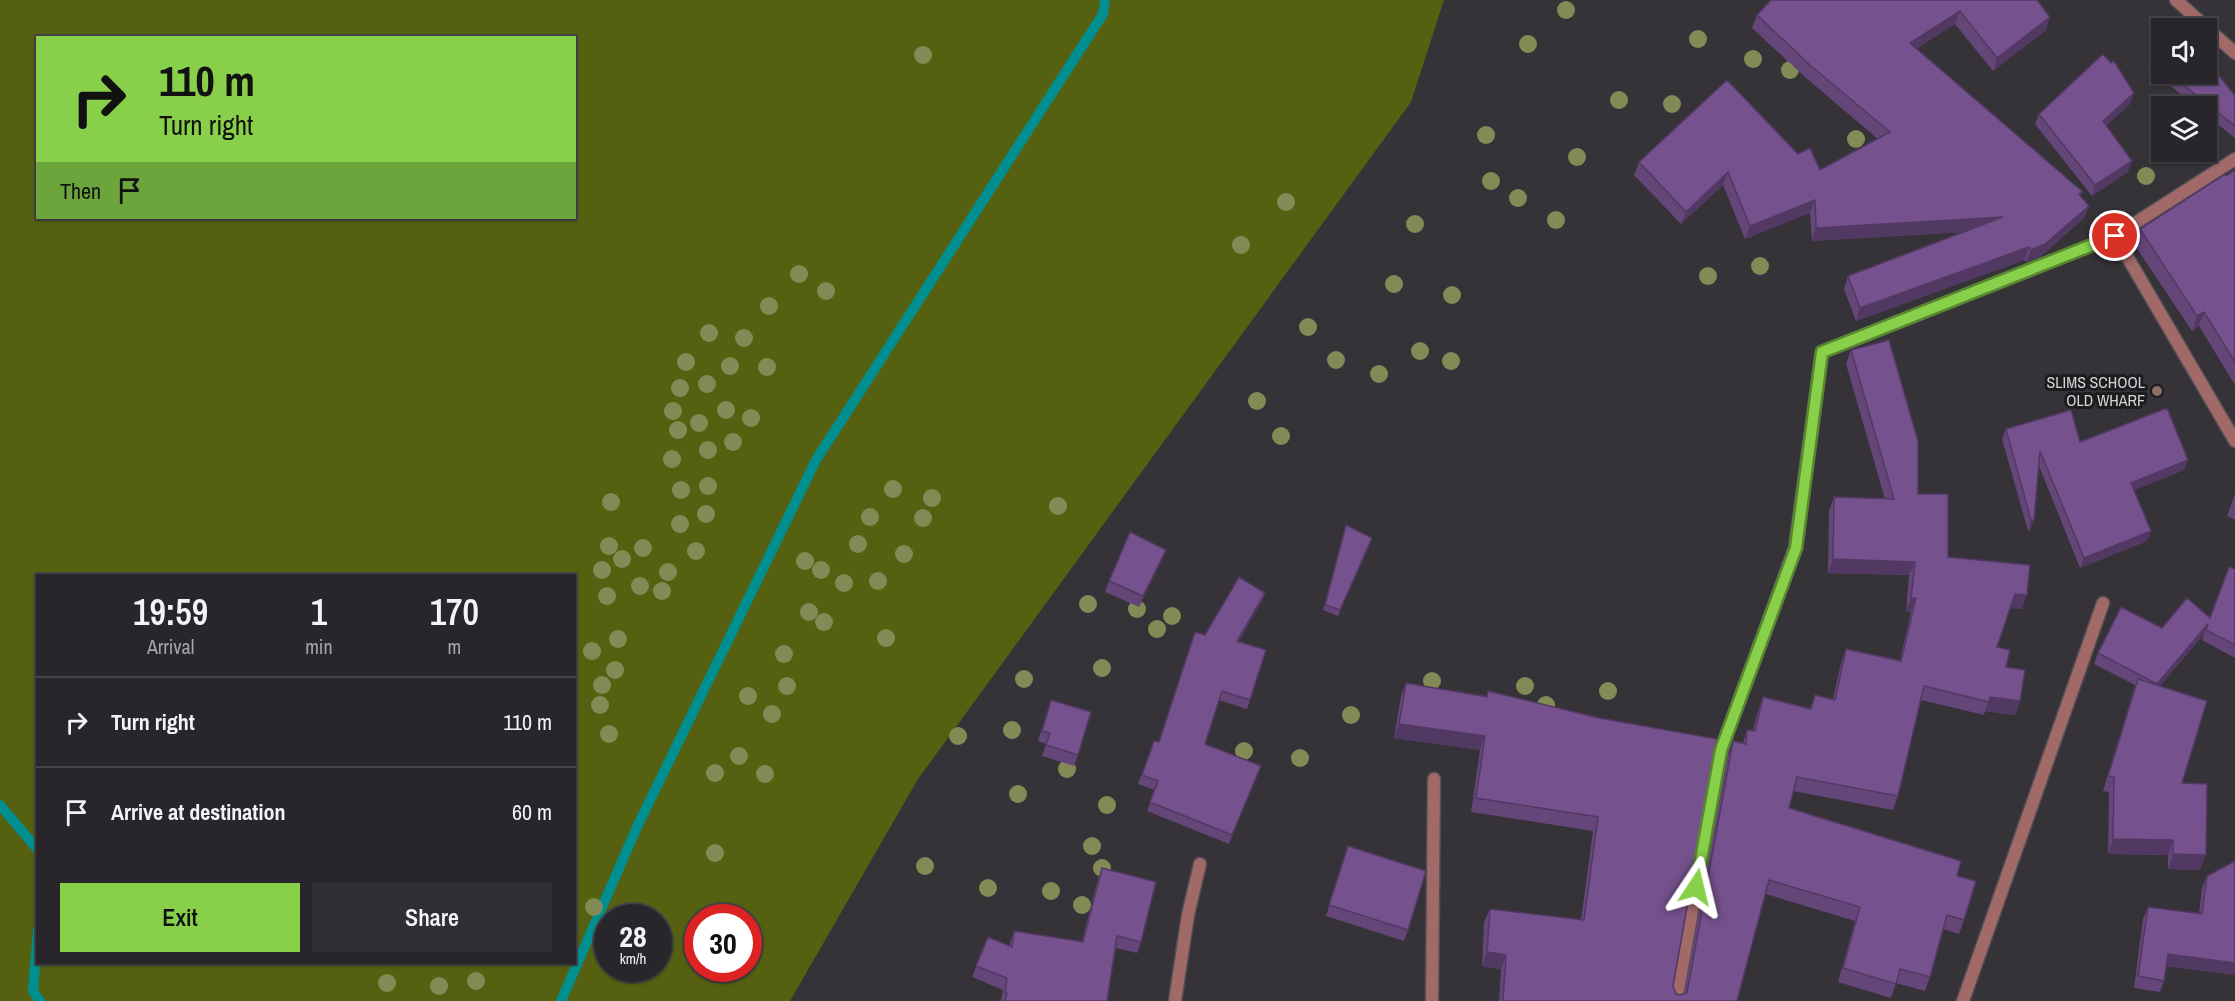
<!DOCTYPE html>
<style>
:root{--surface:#28262a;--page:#302e32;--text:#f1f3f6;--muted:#a5a5a8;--line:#444347;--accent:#88cf4a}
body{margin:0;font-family:"Archivo Narrow",sans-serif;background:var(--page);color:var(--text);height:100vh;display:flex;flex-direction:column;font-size:22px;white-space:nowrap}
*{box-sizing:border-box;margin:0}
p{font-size:20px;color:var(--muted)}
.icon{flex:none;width:33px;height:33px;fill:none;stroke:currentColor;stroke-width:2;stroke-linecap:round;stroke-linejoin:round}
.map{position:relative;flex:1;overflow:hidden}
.panel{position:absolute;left:36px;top:574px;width:540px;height:390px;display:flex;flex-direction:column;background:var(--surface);border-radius:0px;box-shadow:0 2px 4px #0004,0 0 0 2px var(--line)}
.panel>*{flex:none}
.banner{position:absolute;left:36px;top:36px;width:540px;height:183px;border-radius:0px;box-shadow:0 2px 4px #0004,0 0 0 2px var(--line);background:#88cf4a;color:#111;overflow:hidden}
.controls{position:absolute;left:2151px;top:18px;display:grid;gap:12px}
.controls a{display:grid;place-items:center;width:66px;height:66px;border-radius:0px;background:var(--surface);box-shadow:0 2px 4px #0004,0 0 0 2px var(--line);font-size:30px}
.speed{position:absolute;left:594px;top:904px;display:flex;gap:12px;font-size:30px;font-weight:700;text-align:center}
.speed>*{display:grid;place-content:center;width:78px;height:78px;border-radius:50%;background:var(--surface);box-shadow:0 2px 4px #0004,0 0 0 2px var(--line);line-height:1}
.speed small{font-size:15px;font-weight:400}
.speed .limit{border:9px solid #d22;background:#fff;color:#111}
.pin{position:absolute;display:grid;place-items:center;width:51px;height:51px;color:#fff;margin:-26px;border:3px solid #fff;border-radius:50%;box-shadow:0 2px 6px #0007}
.me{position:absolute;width:66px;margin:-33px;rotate:10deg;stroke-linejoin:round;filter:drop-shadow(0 0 4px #0008)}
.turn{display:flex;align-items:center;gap:21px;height:126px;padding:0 24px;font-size:27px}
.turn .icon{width:78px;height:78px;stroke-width:2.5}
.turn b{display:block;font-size:42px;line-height:51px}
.then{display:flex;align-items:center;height:57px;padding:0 24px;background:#0003;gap:12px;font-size:22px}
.eta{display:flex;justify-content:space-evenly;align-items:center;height:102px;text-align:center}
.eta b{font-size:36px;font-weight:600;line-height:42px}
.action{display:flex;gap:12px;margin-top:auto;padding:12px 24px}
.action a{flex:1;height:69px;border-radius:0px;background:var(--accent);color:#111;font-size:24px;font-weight:600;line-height:69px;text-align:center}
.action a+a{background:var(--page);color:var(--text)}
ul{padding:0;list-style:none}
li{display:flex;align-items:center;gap:18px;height:90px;padding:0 24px;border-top:2px solid var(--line)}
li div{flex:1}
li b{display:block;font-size:22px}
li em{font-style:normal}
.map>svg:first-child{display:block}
</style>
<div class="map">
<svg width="2235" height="1001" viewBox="0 0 2235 1001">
<rect width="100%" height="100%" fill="#353238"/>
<path fill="#556011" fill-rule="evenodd" d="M 0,0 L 1444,0 L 1411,102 L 918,779 L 790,1001 L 0,1001 ZM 38,38 L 574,38 L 574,218 L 38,218 ZM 38,576 L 574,576 L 574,963 L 38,963 ZM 608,918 L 658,918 L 658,969 L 608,969 ZM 698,918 L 748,918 L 748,969 L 698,969 Z"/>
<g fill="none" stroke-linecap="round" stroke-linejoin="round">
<path stroke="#008f90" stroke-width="10" d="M 0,805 L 38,850
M 38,929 L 33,991 L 40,1001
M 561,1001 L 637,827 L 816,460 L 1103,14 L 1105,0"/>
<defs>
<path id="service" d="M 2115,236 L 2235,441"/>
<path id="minor" d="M 2176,0 L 2235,53
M 1175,1001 L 1188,915 L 1200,864
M 1432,1001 L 1434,779
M 1676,1001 L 1721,750 L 1795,548 L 1822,352 L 2115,236 L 2235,159
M 1963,1001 L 2103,603"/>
</defs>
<use href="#service" stroke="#524f55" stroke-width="15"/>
<use href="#minor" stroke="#524f55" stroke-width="15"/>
<use href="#service" stroke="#a16967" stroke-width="12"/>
<use href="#minor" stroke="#a16967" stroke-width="12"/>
</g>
<g fill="#828b55">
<circle cx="1566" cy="10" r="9"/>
<circle cx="1698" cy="39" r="9"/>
<circle cx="1528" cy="44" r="9"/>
<circle cx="923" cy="55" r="9"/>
<circle cx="1753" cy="59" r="9"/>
<circle cx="1790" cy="70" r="9"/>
<circle cx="1619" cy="100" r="9"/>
<circle cx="1672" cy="104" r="9"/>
<circle cx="1486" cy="135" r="9"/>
<circle cx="1856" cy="139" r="9"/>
<circle cx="1577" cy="157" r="9"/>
<circle cx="2146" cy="176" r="9"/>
<circle cx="1491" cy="181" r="9"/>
<circle cx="1518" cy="198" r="9"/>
<circle cx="1286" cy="202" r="9"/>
<circle cx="1556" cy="220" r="9"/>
<circle cx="1415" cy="224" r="9"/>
<circle cx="1241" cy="245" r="9"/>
<circle cx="1760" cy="266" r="9"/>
<circle cx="799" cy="274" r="9"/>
<circle cx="1708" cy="276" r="9"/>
<circle cx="1394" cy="284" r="9"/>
<circle cx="826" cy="291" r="9"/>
<circle cx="1452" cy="295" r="9"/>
<circle cx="769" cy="306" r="9"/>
<circle cx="1308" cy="327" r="9"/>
<circle cx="709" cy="333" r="9"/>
<circle cx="744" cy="338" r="9"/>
<circle cx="1420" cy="351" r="9"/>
<circle cx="1336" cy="360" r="9"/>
<circle cx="1451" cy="361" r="9"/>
<circle cx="686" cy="362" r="9"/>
<circle cx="730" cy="366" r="9"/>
<circle cx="767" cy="367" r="9"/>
<circle cx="1379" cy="374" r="9"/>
<circle cx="707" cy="384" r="9"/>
<circle cx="680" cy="388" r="9"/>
<circle cx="1257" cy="401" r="9"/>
<circle cx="726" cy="410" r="9"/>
<circle cx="673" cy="411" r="9"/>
<circle cx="751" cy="418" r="9"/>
<circle cx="699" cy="423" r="9"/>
<circle cx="678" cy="430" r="9"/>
<circle cx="1281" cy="436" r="9"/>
<circle cx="733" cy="442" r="9"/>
<circle cx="708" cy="450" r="9"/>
<circle cx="672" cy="459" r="9"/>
<circle cx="708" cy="486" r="9"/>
<circle cx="893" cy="489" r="9"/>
<circle cx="681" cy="490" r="9"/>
<circle cx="932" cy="498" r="9"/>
<circle cx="611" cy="502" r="9"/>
<circle cx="1058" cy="506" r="9"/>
<circle cx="706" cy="514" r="9"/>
<circle cx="870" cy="517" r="9"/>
<circle cx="923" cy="518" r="9"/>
<circle cx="680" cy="524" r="9"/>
<circle cx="858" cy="544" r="9"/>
<circle cx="609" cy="546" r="9"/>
<circle cx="643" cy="548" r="9"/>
<circle cx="696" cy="551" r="9"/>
<circle cx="904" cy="554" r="9"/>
<circle cx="622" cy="559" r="9"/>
<circle cx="805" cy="561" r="9"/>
<circle cx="602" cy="570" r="9"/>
<circle cx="821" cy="570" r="9"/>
<circle cx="668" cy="572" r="9"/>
<circle cx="878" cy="581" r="9"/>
<circle cx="844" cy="583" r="9"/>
<circle cx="640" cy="586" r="9"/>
<circle cx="662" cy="591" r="9"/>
<circle cx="607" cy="596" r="9"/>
<circle cx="1088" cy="604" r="9"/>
<circle cx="1137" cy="609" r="9"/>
<circle cx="809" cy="612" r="9"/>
<circle cx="1172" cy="616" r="9"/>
<circle cx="824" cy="622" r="9"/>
<circle cx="1157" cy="629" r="9"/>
<circle cx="886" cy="638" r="9"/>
<circle cx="618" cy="639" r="9"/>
<circle cx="592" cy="651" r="9"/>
<circle cx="784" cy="654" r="9"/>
<circle cx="1102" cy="668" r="9"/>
<circle cx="615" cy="670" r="9"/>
<circle cx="1024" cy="679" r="9"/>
<circle cx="1432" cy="681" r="9"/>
<circle cx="602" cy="685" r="9"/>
<circle cx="787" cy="686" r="9"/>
<circle cx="1525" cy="686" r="9"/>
<circle cx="1608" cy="691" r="9"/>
<circle cx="748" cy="696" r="9"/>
<circle cx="600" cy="705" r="9"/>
<circle cx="1546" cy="705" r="9"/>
<circle cx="772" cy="714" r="9"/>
<circle cx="1351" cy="715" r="9"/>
<circle cx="1012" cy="730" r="9"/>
<circle cx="609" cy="734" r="9"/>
<circle cx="958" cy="736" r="9"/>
<circle cx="1244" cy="751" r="9"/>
<circle cx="739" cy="756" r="9"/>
<circle cx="1300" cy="758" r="9"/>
<circle cx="1067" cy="769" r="9"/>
<circle cx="715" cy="773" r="9"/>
<circle cx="765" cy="774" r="9"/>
<circle cx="1018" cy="794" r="9"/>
<circle cx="1107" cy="805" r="9"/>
<circle cx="1092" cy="846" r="9"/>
<circle cx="715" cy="853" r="9"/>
<circle cx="925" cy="866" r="9"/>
<circle cx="1102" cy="868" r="9"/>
<circle cx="988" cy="888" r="9"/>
<circle cx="1051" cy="891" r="9"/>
<circle cx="1082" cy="905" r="9"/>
<circle cx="594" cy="907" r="9"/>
<circle cx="476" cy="981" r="9"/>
<circle cx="387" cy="983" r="9"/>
<circle cx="439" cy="986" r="9"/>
</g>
<path fill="#654679" d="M 2037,0 L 2046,30 L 1993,71 L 1955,24 L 1916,49 L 2081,197 L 2089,206 L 2084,218 L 2040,257 L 2026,262 L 2024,260 L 1856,321 L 1844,289 L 1848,276 L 1964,232 L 1812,241 L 1810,213 L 1745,239 L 1723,185 L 1681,224 L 1634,175 L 1639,162 L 1798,154 L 1820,170 L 1878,139 L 1806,78 L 1752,28 L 1757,15 Z
M 2162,46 L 2162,74 L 2206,74 L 2235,96 L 2235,138 L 2206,115 L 2206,106 L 2196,106 L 2148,68 L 2151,59 Z
M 2130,104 L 2106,125 L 2128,172 L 2092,196 L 2035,124 L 2039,114 Z
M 2235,170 L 2235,385 L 2199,326 L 2192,331 L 2134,244 L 2140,229 Z
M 1851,350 L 1918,494 L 1948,557 L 2022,609 L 2010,608 L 1997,647 L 2006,667 L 2020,701 L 2015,715 L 1985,711 L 1984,715 L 1921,700 L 1898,796 L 1893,810 L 1793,791 L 1789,808 L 1957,876 L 1964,920 L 1959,934 L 1943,929 L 1930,977 L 1925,991 L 1896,983 L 1891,998 L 1838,982 L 1855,921 L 1766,894 L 1737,1001 L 1499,1001 L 1501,969 L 1482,966 L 1484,922 L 1490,909 L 1581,920 L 1593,831 L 1471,812 L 1480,750 L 1394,738 L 1401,696 L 1406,683 L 1486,696 L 1488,691 L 1599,718 L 1673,986 L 1676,994 L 1680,995 L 1684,994 L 1728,755 L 1733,741 L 1743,743 L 1747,730 L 1753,730 L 1758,711 L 1763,697 L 1810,709 L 1815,695 L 1833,699 L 1841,663 L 1846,649 L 1900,660 L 1911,612 L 1906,611 L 1909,575 L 1828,573 L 1829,511 L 1834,497 L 1885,499 L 1846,364 Z
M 2006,429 L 2080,442 L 2188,460 L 2184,470 L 2134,490 L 2147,541 L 2080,568 L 2039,466 L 2034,520 L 2030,530 L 2028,531 L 2002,439 Z
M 2235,494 L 2235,520 L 2227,516 Z
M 1346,525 L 1370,544 L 1338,616 L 1323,610 Z
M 1162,560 L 1139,607 L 1105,592 L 1109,581 Z
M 2235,569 L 2235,658 L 2202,640 L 2204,634 L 2160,686 L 2200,870 L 2168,869 L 2168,855 L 2108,854 L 2109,792 L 2103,791 L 2135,685 L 2094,664 L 2098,653 L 2162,628 L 2210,618 Z
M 1265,593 L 1262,601 L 1239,641 L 1250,700 L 1247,709 L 1219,700 L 1205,744 L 1261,766 L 1229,844 L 1147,811 L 1155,790 L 1138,784 L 1154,741 L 1159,742 L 1205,635 Z
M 1051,700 L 1078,755 L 1074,766 L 1042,756 L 1046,744 L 1038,741 Z
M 1348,846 L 1408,930 L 1404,941 L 1326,916 Z
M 2235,861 L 2235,975 L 2166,966 L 2164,981 L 2160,992 L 2134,988 L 2143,919 L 2148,907 L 2199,914 L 2202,888 L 2207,876 Z
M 1102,868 L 1141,942 L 1137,953 L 1116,948 L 1107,1001 L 1001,1001 L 1003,990 L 972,977 L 988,937 L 1009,946 L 1014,931 L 1082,941 L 1098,879 Z"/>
<path fill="#523963" d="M 1960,11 L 1955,24 L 1905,56 L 1910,43 Z
M 2050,17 L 2046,30 L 1993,71 L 1997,58 Z
M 2134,93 L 2130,104 L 2100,132 L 2103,121 Z
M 2132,161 L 2128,172 L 2092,196 L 2095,185 Z
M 1728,172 L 1723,185 L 1681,224 L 1686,212 Z
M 1815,200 L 1810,213 L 1745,239 L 1750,226 Z
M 2089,206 L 2084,218 L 2040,257 L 2026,262 L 2031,250 Z
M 2003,217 L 1998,230 L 1812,241 L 1816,228 Z
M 2029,247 L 2024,260 L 1856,321 L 1860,308 Z
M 2204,312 L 2199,326 L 2192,331 L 2197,316 Z
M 2188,460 L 2184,470 L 2127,493 L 2131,483 Z
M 2031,520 L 2034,520 L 2030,530 L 2028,531 Z
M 2151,531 L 2147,541 L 2080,568 L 2084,558 Z
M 1166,550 L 1162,560 L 1139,607 L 1143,596 Z
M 1833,559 L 1915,562 L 1909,575 L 1828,573 Z
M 1265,593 L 1262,601 L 1234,650 L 1237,641 Z
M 2015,594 L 2027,595 L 2022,609 L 2010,608 Z
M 1911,598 L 1916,598 L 1911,612 L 1906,611 Z
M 2208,624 L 2204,634 L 2153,694 L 2157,684 Z
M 1990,697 L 2020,701 L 2015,715 L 1985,711 Z
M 1399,724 L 1485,736 L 1480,750 L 1394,738 Z
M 2113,839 L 2173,840 L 2168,855 L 2108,854 Z
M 2173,854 L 2206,855 L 2200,870 L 2168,869 Z
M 1487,952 L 1506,955 L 1501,969 L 1482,966 Z
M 2168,954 L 2235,963 L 2235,975 L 2164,966 Z"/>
<path fill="#75518d" stroke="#523963" stroke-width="1.5" d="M 1771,0 L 2037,0 L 2050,17 L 1997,58 L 1960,11 L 1910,43 L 2083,192 L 2079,194 L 2089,206 L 2045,244 L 2031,250 L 2029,247 L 1860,308 L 1848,276 L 2003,217 L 1816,228 L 1815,200 L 1750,226 L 1728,172 L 1686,212 L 1639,162 L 1727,80 L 1798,154 L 1810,148 L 1820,170 L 1890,132 L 1811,66 L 1757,15 Z
M 2162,46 L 2162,67 L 2151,59 Z
M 2103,54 L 2111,63 L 2114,61 L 2134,93 L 2103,121 L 2132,161 L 2095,185 L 2039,114 Z
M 2206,59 L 2235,96 L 2235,126 L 2170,74 L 2206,74 Z
M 2235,170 L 2235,362 L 2204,312 L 2197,316 L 2140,229 L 2225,174 L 2226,176 Z
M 1889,340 L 1918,441 L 1918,494 L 1948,494 L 1948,557 L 2030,565 L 2027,595 L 2015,594 L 1997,647 L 2010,650 L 2006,667 L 2025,670 L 2020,701 L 1990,697 L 1989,702 L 1924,686 L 1898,796 L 1797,777 L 1789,808 L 1961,861 L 1957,876 L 1976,881 L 1964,920 L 1947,915 L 1930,977 L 1900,969 L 1896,984 L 1843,968 L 1860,907 L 1769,880 L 1737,1001 L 1503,1001 L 1506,955 L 1487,952 L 1490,909 L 1584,920 L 1598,817 L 1476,798 L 1485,736 L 1399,724 L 1406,683 L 1487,697 L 1488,691 L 1599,718 L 1717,739 L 1673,986 L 1676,994 L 1680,995 L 1687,993 L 1733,741 L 1746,744 L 1747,730 L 1755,731 L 1763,697 L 1811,709 L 1815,695 L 1835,700 L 1846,649 L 1901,661 L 1916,598 L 1911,598 L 1915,562 L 1833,559 L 1834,497 L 1894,499 L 1851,350 Z
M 2167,408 L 2188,460 L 2131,483 L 2151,531 L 2084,558 L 2040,451 L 2034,520 L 2031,520 L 2006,429 L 2071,410 L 2080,442 Z
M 1346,525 L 1372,538 L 1340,610 L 1325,605 Z
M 1130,532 L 1166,550 L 1143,596 L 1109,581 Z
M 2229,567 L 2235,569 L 2235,645 L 2206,630 L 2208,624 L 2157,684 L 2098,653 L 2121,607 L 2162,628 L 2187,598 L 2210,618 Z
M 1239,577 L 1265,593 L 1237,641 L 1266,650 L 1250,700 L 1222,691 L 1205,744 L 1261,766 L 1232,835 L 1150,802 L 1158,781 L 1142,775 L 1154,741 L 1159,742 L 1195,632 L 1205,635 Z
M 2138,679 L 2207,701 L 2182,783 L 2207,784 L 2206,855 L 2173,854 L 2173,840 L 2113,839 L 2114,777 L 2108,776 Z
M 1051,700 L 1091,712 L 1078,755 L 1046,745 L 1050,733 L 1042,731 Z
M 1348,846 L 1426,871 L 1408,930 L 1329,905 Z
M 2235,861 L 2235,963 L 2168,954 L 2164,981 L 2138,976 L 2148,907 L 2202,914 L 2207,876 Z
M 1102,868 L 1156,882 L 1141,942 L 1117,936 L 1107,1001 L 1005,1001 L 1007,993 L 1005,993 L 1007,978 L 976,966 L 988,937 L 1012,947 L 1014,931 L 1083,942 Z"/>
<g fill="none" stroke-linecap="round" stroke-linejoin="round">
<defs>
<path id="route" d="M 1696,887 L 1721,750 L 1796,548 L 1822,352 L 2115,236"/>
</defs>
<use href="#route" stroke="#588730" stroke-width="15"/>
<use href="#route" stroke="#88cf4a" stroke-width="10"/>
</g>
<circle fill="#8d6e63" stroke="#1c1b1d" stroke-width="2" cx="2157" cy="391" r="6"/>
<g text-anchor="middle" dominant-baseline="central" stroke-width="6" stroke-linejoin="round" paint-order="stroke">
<g font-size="16" fill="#d5d3d7" stroke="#1c1b1d" text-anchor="end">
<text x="2145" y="382">SLIMS SCHOOL<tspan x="2145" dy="18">OLD WHARF</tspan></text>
</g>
</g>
</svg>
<div class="controls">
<a><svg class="icon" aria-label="sound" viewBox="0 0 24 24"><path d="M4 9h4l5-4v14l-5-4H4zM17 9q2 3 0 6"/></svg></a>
<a><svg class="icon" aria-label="layers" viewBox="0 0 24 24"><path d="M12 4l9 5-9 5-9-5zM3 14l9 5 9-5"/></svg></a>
</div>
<div class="speed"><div>28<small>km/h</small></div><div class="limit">30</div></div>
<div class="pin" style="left:2115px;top:236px;background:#d93025"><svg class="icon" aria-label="arrive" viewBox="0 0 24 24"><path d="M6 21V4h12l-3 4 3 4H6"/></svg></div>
<svg class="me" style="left:1696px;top:887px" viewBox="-20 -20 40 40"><path d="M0-17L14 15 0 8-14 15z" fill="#88cf4a" stroke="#fff" stroke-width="4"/></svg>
<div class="banner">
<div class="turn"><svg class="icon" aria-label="right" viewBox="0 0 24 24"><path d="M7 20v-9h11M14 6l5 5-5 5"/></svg><div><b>110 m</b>Turn right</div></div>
<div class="then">Then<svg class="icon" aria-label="arrive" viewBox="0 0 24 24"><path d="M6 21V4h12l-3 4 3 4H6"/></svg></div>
</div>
<section class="panel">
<div class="eta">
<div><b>19:59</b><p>Arrival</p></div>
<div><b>1</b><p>min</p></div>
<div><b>170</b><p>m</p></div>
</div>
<ul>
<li><svg class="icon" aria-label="right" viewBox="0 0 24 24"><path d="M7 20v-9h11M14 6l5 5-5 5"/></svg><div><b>Turn right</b></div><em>110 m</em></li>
<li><svg class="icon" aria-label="arrive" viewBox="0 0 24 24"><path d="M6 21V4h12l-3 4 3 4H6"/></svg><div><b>Arrive at destination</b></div><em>60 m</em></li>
</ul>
<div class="action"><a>Exit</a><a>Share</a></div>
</section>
</div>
